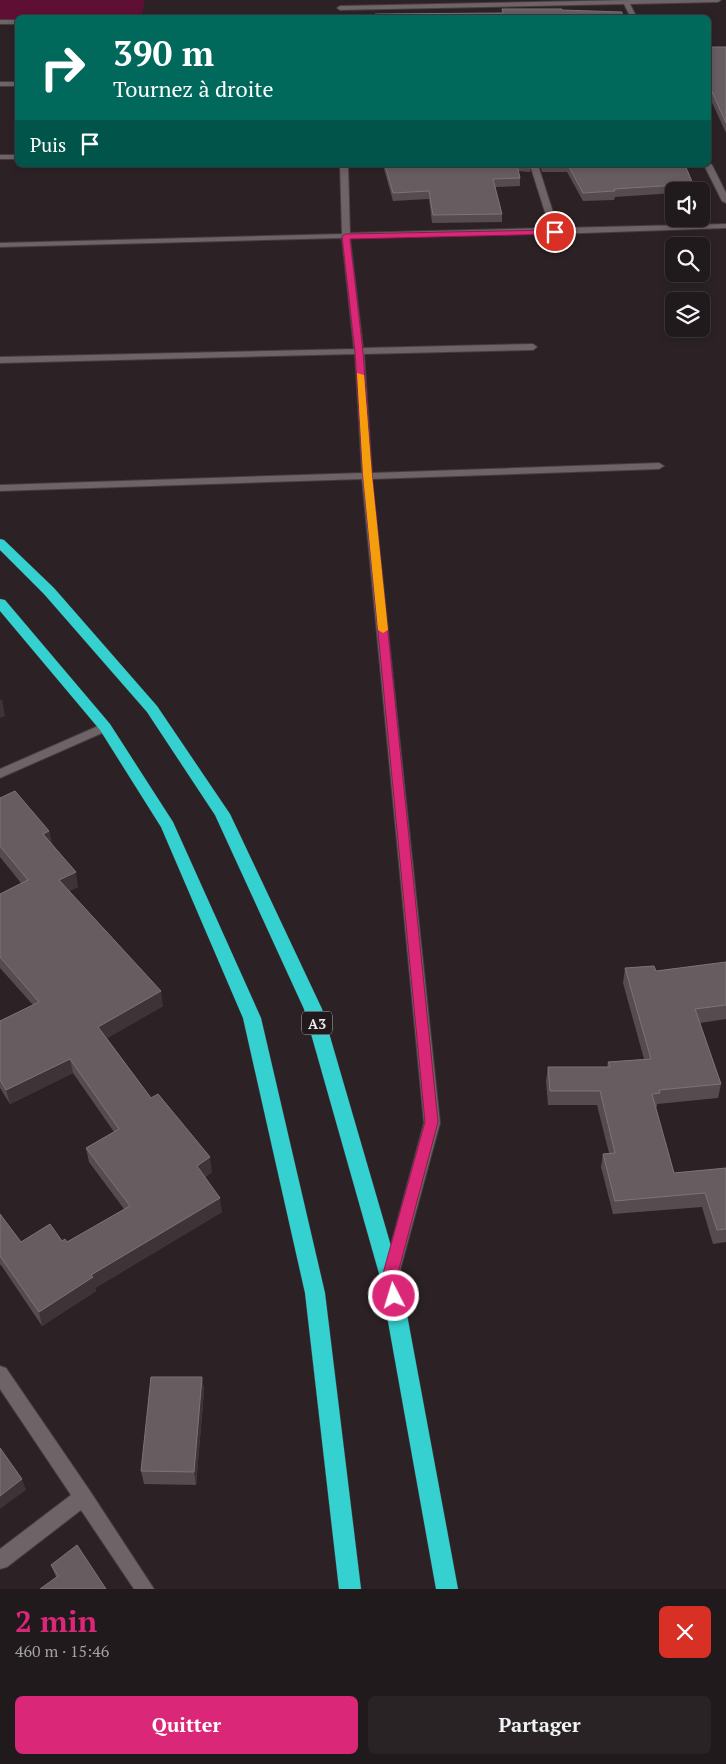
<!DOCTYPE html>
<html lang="fr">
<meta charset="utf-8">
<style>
:root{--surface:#211a1c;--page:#292325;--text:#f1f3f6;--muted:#a2a1a3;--line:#3e383b;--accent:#db2777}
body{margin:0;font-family:"PT Serif",serif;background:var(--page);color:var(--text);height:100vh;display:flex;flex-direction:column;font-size:19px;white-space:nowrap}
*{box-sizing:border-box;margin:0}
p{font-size:16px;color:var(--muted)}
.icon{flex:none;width:28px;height:28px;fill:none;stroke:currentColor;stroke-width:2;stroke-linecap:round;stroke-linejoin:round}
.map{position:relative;height:1589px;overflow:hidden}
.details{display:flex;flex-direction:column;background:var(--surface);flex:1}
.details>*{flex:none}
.hud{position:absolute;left:15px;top:15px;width:696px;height:152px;border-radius:8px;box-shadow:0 2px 8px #0003,0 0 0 1px var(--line);background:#00695c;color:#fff;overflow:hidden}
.tools{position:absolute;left:665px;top:182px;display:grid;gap:10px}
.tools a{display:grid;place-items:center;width:45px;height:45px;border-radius:8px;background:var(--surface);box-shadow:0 2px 8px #0003,0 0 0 1px var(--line);font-size:25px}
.pin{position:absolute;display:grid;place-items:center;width:42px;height:42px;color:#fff;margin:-21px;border:2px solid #fff;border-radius:50%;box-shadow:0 1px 5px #0007}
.me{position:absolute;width:55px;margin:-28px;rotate:355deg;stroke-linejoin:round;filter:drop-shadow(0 0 4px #0008)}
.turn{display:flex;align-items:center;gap:18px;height:105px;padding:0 15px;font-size:22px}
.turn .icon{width:65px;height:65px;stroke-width:2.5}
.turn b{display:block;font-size:35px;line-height:42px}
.then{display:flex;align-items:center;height:48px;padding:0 15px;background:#0003;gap:10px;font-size:19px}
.round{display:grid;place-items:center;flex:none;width:52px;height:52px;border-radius:8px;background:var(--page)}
.head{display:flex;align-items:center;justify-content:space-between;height:85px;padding:0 15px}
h1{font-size:30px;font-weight:700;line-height:38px;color:var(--accent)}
.button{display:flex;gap:10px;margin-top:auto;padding:10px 15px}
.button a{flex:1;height:58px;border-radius:8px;background:var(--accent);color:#fff;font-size:20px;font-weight:700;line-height:58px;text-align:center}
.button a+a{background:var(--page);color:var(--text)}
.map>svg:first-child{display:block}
</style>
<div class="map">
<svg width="726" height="1589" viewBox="0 0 726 1589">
<rect width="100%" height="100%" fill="#2c2225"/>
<path fill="#600f34" d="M 0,0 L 145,0 L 141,17 L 18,18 L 17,19 L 0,20 Z"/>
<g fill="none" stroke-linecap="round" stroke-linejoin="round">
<defs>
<path id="street" d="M 630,0 L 721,0 L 718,2 L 630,4 L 637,18 L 631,18 L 624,4 L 340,10 L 337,8 L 340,6 Z
M 0,20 L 18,20 L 18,24 L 0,24 Z
M 0,82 L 18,82 L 18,86 L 0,86 Z
M 0,155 L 18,155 L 18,159 L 0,159 Z
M 709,163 L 712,165 L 726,193 L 726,203 L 722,201 L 704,165 L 709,165 Z
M 340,165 L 348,165 L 350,233 L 550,228 L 530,165 L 538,165 L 558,228 L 726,224 L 726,228 L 555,234 L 552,233 L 350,238 L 363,348 L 533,344 L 537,347 L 533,350 L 364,354 L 372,473 L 659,463 L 664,466 L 659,469 L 372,479 L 440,1123 L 399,1274 L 397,1279 L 391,1281 L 385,1279 L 383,1274 L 424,1123 L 362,479 L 0,491 L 0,485 L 362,473 L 355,354 L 0,363 L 0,357 L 354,349 L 342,238 L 0,247 L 0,243 L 342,234 Z
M 105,723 L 111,727 L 109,730 L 0,778 L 0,769 Z
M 0,1366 L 6,1368 L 90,1491 L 154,1589 L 134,1589 L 81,1510 L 7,1567 L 0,1569 L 0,1549 L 71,1495 L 0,1389 Z"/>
<path id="highway" d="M 0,539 L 4,540 L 54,588 L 157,706 L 230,814 L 322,1009 L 400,1277 L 458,1589 L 436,1589 L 380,1277 L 304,1009 L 215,815 L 147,712 L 44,594 L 0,550 Z
M 0,599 L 5,600 L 110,724 L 173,822 L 261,1018 L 325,1293 L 361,1589 L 339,1589 L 305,1293 L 243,1018 L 161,827 L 100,730 L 0,611 Z"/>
</defs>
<use href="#street" stroke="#453d3f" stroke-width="2"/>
<use href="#highway" stroke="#453d3f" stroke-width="1"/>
<use href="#street" fill="#6e6366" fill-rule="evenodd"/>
<use href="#highway" fill="#34d1d0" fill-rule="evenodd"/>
</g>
<path fill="#564c4f" d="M 709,47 L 726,47 L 726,133 L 709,96 Z
M 384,165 L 531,165 L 530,172 L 518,171 L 520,178 L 520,186 L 495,187 L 502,214 L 502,222 L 432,223 L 429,199 L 393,201 L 384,169 Z
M 540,165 L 685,165 L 693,184 L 692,191 L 674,191 L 674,193 L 615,197 L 614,200 L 583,201 L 567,172 L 542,172 Z
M 0,798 L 49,831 L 52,845 L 78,887 L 69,891 L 163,1006 L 107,1038 L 151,1098 L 212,1172 L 205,1177 L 222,1212 L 95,1288 L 96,1291 L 42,1326 L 1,1265 L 0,1265 L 0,1214 L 21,1242 L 62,1241 L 67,1242 L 124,1209 L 89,1162 L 86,1148 L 114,1132 L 73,1073 L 10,1104 L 0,1088 L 0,1021 L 33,1005 L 0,968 L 0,894 L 21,883 L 0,857 Z
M 726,962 L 726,1019 L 700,1023 L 721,1084 L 718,1098 L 657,1104 L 657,1107 L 655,1107 L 674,1173 L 726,1168 L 726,1242 L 713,1244 L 702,1207 L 613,1214 L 601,1167 L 603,1154 L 609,1153 L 597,1105 L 548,1105 L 546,1081 L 548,1067 L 607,1067 L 608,1062 L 644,1059 L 623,983 L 625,968 L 656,971 Z
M 202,1377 L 204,1391 L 196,1485 L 144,1484 L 141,1471 Z
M 51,1565 L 106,1589 L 56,1577 Z"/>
<path fill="#3e3437" d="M 2,699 L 5,716 L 0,718 L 0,700 Z
M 49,831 L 52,846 L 43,834 Z
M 76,872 L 78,887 L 62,895 L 59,880 Z
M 161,991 L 163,1006 L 101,1042 L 98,1027 Z
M 70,1059 L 73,1073 L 10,1104 L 6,1090 Z
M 210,1157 L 212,1172 L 199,1180 L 197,1166 Z
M 220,1198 L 222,1212 L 95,1288 L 96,1291 L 42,1326 L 39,1312 L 91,1275 Z
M 202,1377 L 204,1391 L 196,1485 L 194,1472 Z
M 22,1479 L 26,1490 L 0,1509 L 0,1496 Z"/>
<path fill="#675d60" stroke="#7c7476" d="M 502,9 L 562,9 L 562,10 L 622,12 L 622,18 L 367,17 L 375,17 L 375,14 L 503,13 Z
M 709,47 L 726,47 L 726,123 L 709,85 Z
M 385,165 L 517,165 L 520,178 L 493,179 L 502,214 L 433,215 L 429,191 L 393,193 Z
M 568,165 L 685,165 L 693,184 L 614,189 L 615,191 L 583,193 Z
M 15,791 L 49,831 L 43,834 L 76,872 L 59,880 L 161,991 L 98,1027 L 151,1098 L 158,1094 L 210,1157 L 197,1166 L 220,1198 L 91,1275 L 93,1277 L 39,1312 L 0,1256 L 0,1214 L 21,1242 L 50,1224 L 62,1241 L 65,1239 L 67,1242 L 130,1206 L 86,1148 L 119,1129 L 70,1059 L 6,1090 L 0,1080 L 0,1021 L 39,1002 L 0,957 L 0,894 L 28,880 L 0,846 L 0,798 Z
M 726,962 L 726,1005 L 695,1009 L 721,1084 L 659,1090 L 660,1093 L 652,1094 L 674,1173 L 726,1168 L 726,1229 L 717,1230 L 705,1193 L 615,1201 L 603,1154 L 615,1153 L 600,1091 L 550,1091 L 548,1067 L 610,1067 L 608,1062 L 651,1059 L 625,968 L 654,966 L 656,971 Z
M 151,1377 L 202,1377 L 194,1472 L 141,1471 Z
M 0,1448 L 22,1479 L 0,1496 Z
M 77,1545 L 106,1589 L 40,1589 L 58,1576 L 51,1565 Z"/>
<path fill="#db2777" stroke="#8e194d" d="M 555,230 L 559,232 L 558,234 L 350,239 L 363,352 L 372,475 L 438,1122 L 397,1277 L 401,1296 L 399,1301 L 394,1303 L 388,1301 L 382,1277 L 425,1122 L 363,475 L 355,352 L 342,236 L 346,234 Z"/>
<path fill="#f59e0b" d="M 357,373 L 364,375 L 372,475 L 388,630 L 383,633 L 378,630 L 363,475 Z"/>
<g text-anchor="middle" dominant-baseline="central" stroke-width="5" stroke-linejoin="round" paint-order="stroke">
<rect fill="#22191c" stroke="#b4adaf" stroke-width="1" x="302" y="1011.5" width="30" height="23" rx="4"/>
<g font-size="14" font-weight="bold" fill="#f2ecee">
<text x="317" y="1023">A3</text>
</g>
</g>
</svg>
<div class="tools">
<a><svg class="icon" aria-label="sound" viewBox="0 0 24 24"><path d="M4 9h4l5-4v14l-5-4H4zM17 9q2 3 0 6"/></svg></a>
<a><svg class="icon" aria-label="search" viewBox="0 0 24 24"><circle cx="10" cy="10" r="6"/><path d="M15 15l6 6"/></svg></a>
<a><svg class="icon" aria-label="layers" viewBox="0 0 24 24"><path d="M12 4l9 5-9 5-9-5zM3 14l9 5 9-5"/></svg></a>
</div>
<div class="pin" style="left:555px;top:232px;background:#d93025"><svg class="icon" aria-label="arrive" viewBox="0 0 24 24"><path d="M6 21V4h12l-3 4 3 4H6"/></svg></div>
<svg class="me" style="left:394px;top:1296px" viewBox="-20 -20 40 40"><circle r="17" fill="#db2777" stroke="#fff" stroke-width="3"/><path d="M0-11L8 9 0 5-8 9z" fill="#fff"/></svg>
<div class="hud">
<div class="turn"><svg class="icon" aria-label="right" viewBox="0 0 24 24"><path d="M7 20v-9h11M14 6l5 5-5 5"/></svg><div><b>390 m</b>Tournez à droite</div></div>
<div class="then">Puis<svg class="icon" aria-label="arrive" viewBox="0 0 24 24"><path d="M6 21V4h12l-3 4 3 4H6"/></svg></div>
</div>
</div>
<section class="details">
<div class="head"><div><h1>2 min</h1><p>460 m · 15:46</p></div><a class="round" style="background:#d93025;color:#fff"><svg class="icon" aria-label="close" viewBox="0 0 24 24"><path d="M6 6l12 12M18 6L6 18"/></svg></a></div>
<div class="button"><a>Quitter</a><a>Partager</a></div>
</section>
